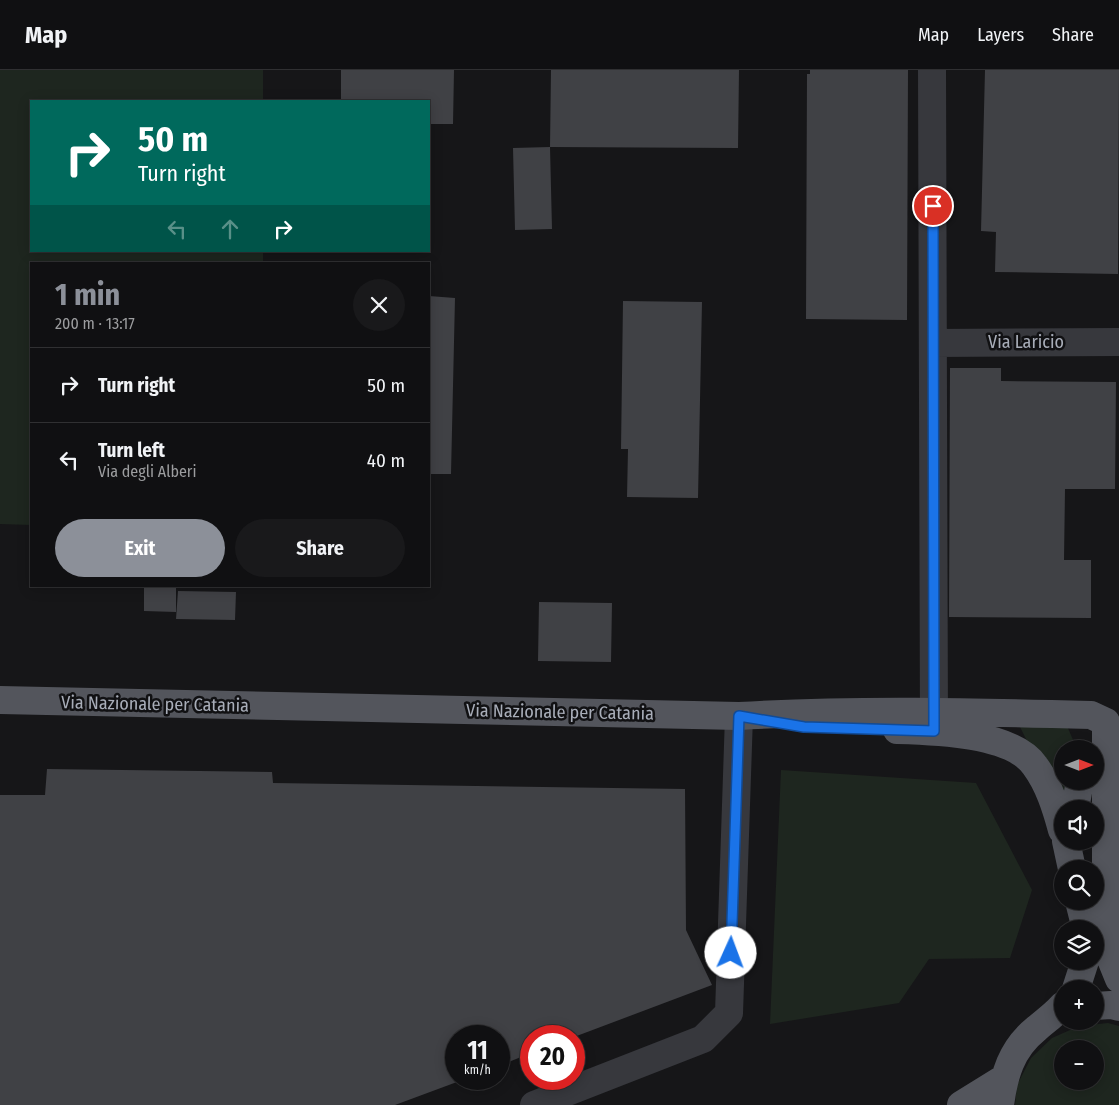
<!DOCTYPE html>
<meta charset="utf-8">
<style>
:root{--surface:#101012;--page:#19191b;--text:#f1f3f6;--muted:#9c9d9f;--line:#303032;--accent:#8c9099}
body{margin:0;font-family:"Fira Sans Condensed",sans-serif;background:var(--page);color:var(--text);height:100vh;display:flex;flex-direction:column;font-size:19px;white-space:nowrap}
*{box-sizing:border-box;margin:0}
p{font-size:16px;color:var(--muted)}
.icon{flex:none;width:28px;height:28px;fill:none;stroke:currentColor;stroke-width:2;stroke-linecap:round;stroke-linejoin:round}
.map{position:relative;flex:1;overflow:hidden}
.sheet{position:absolute;left:30px;top:192px;width:400px;height:325px;display:flex;flex-direction:column;background:var(--surface);border-radius:0px;box-shadow:0 2px 12px #0003,0 0 0 1px var(--line)}
.sheet>*{flex:none}
.guide{position:absolute;left:30px;top:30px;width:400px;height:152px;border-radius:0px;box-shadow:0 2px 12px #0003,0 0 0 1px var(--line);background:#00695c;color:#fff;overflow:hidden}
.needle{width:32px;rotate:90deg}
.tools{position:absolute;left:1054px;top:670px;display:grid;gap:10px}
.tools a{display:grid;place-items:center;width:50px;height:50px;border-radius:50%;background:var(--surface);box-shadow:0 2px 12px #0003,0 0 0 1px var(--line);font-size:25px}
.speed{position:absolute;left:445px;top:955px;display:flex;gap:10px;font-size:25px;font-weight:700;text-align:center}
.speed>*{display:grid;place-content:center;width:65px;height:65px;border-radius:50%;background:var(--surface);box-shadow:0 2px 12px #0003,0 0 0 1px var(--line);line-height:1}
.speed small{font-size:12px;font-weight:400}
.speed .limit{border:8px solid #d22;background:#fff;color:#111}
.pin{position:absolute;display:grid;place-items:center;width:42px;height:42px;color:#fff;margin:-21px;border:2px solid #fff;border-radius:50%;box-shadow:0 1px 5px #0007}
.me{position:absolute;width:55px;margin:-28px;rotate:2deg;stroke-linejoin:round;filter:drop-shadow(0 0 4px #0008)}
.turn{display:flex;align-items:center;gap:18px;height:105px;padding:0 25px;font-size:22px}
.turn .icon{width:65px;height:65px;stroke-width:2.5}
.turn b{display:block;font-size:35px;line-height:42px}
.lanes{display:flex;align-items:center;height:48px;padding:0 25px;background:#0003;justify-content:center;gap:25px;direction:ltr}
.lanes .off{opacity:.35}
.round{display:grid;place-items:center;flex:none;width:52px;height:52px;border-radius:26px;background:var(--page)}
.head{display:flex;align-items:center;justify-content:space-between;height:85px;padding:0 25px}
h1{font-size:30px;font-weight:700;line-height:38px;color:var(--accent)}
.cta{display:flex;gap:10px;margin-top:auto;padding:10px 25px}
.cta a{flex:1;height:58px;border-radius:30px;background:var(--accent);color:#fff;font-size:20px;font-weight:700;line-height:58px;text-align:center}
.cta a+a{background:var(--page);color:var(--text)}
ul{padding:0;list-style:none}
li{display:flex;align-items:center;gap:15px;height:75px;padding:0 25px;border-top:1px solid var(--line)}
li div{flex:1}
li b{display:block;font-size:19px}
li em{font-style:normal}
header{display:flex;align-items:center;gap:30px;box-sizing:border-box;height:70px;padding:0 25px;background:var(--surface);border-bottom:1px solid var(--line)}
header strong{font-size:24px}
nav{display:flex;gap:28px;margin-inline-start:auto;font-size:18px}
.map>svg:first-child{display:block}
</style>
<header>
<strong>Map</strong>
<nav><a>Map</a><a>Layers</a><a>Share</a></nav>
</header>
<div class="map">
<svg width="1119" height="1035" viewBox="0 0 1119 1035">
<rect width="100%" height="100%" fill="#161618"/>
<path fill="#1e261f" fill-rule="evenodd" d="M 0,0 L 263,0 L 263,31 L 31,31 L 31,181 L 263,181 L 263,194 L 31,194 L 31,455 L 0,454 Z
M 1019,655 L 1067,656 L 1074,672 L 1073,679 L 1062,679 L 1062,711 L 1067,711 L 1064,726 L 1028,673 Z
M 781,700 L 976,713 L 1032,820 L 1010,888 L 929,889 L 899,933 L 770,954 Z
M 1108,953 L 1119,956 L 1119,1035 L 1015,1035 L 1017,1015 L 1031,988 L 1052,968 L 1079,956 ZM 1062,979 L 1095,979 L 1095,1011 L 1062,1011 Z"/>
<path fill="#404145" d="M 341,0 L 454,0 L 453,54 L 429,54 L 429,31 L 341,31 Z
M 551,0 L 739,0 L 738,78 L 550,77 Z
M 810,0 L 908,0 L 907,250 L 806,249 L 807,4 L 810,4 Z
M 985,0 L 1119,0 L 1118,204 L 995,202 L 996,162 L 981,161 Z
M 550,77 L 552,159 L 515,160 L 513,78 Z
M 429,226 L 455,228 L 451,404 L 429,404 Z
M 623,231 L 702,232 L 698,428 L 627,427 L 628,379 L 621,379 Z
M 950,298 L 1001,298 L 1001,311 L 1116,312 L 1115,419 L 1065,419 L 1064,490 L 1091,490 L 1091,548 L 949,547 Z
M 144,516 L 176,516 L 176,542 L 144,541 Z
M 178,521 L 236,522 L 235,550 L 176,549 Z
M 539,532 L 612,533 L 611,592 L 538,591 Z
M 47,699 L 272,702 L 273,713 L 685,719 L 686,860 L 712,915 L 574,967 L 531,966 L 531,983 L 499,996 L 499,966 L 456,966 L 456,1009 L 465,1009 L 395,1035 L 0,1035 L 0,725 L 45,725 Z"/>
<g fill="none" stroke-linecap="round" stroke-linejoin="round">
<path stroke="#37383d" stroke-width="28" d="M 932,0 L 934,661
M 933,273 L 1119,272
M 534,1035 L 703,969 L 729,943 L 739,646"/>
<path stroke="#53555c" stroke-width="28" d="M 0,630 L 739,646 C 857,639 974,642 1091,645 L 1106,652
M 1106,652 L 1106,840 L 1108,882 L 1119,909
M 897,660 C 934,661 1013,663 1035,696 C 1049,715 1056,738 1062,760
M 1075,739 L 1080,711
M 1066,771 L 1072,799
M 1079,831 L 1086,859
M 1076,919 L 1085,891
M 1095,936 L 1111,935 L 1119,937
M 961,1035 L 1003,1009
M 1000,1035 C 1004,1005 1011,979 1036,959 C 1045,951 1054,945 1062,936"/>
</g>
<g fill="none" stroke-linecap="round" stroke-linejoin="round">
<defs>
<path id="route" d="M 731,883 L 739,646 L 804,657 L 934,661 L 933,136"/>
</defs>
<use href="#route" stroke="#114b97" stroke-width="12"/>
<use href="#route" stroke="#1a73e8" stroke-width="9"/>
</g>
<g text-anchor="middle" dominant-baseline="central" stroke-width="5" stroke-linejoin="round" paint-order="stroke">
<g font-size="18" fill="#a8adb8" stroke="#111113">
<text x="1026" y="272">Via Laricio</text>
<text transform="translate(155 634) rotate(1)">Via Nazionale per Catania</text>
<text transform="translate(560 642) rotate(1)">Via Nazionale per Catania</text>
</g>
</g>
</svg>
<div class="tools">
<a><svg class="needle" viewBox="-14 -14 28 28"><path d="M0-13l5 13h-10z" fill="#e53935"/><path d="M0 13l5-13h-10z" fill="#9c9d9f"/></svg></a>
<a><svg class="icon" aria-label="sound" viewBox="0 0 24 24"><path d="M4 9h4l5-4v14l-5-4H4zM17 9q2 3 0 6"/></svg></a>
<a><svg class="icon" aria-label="search" viewBox="0 0 24 24"><circle cx="10" cy="10" r="6"/><path d="M15 15l6 6"/></svg></a>
<a><svg class="icon" aria-label="layers" viewBox="0 0 24 24"><path d="M12 4l9 5-9 5-9-5zM3 14l9 5 9-5"/></svg></a>
<a>+</a>
<a>−</a>
</div>
<div class="speed"><div>11<small>km/h</small></div><div class="limit">20</div></div>
<div class="pin" style="left:933px;top:136px;background:#d93025"><svg class="icon" aria-label="arrive" viewBox="0 0 24 24"><path d="M6 21V4h12l-3 4 3 4H6"/></svg></div>
<svg class="me" style="left:731px;top:883px" viewBox="-20 -20 40 40"><circle r="19" fill="#fff"/><path d="M0-13L10 11 0 6-10 11z" fill="#1a73e8"/></svg>
<div class="guide">
<div class="turn"><svg class="icon" aria-label="right" viewBox="0 0 24 24"><path d="M7 20v-9h11M14 6l5 5-5 5"/></svg><div><b>50 m</b>Turn right</div></div>
<div class="lanes"><svg class="icon off" aria-label="left" viewBox="0 0 24 24"><path d="M17 20v-9H6M10 6l-5 5 5 5"/></svg><svg class="icon off" aria-label="ahead" viewBox="0 0 24 24"><path d="M12 20V5M6 11l6-6 6 6"/></svg><svg class="icon" aria-label="right" viewBox="0 0 24 24"><path d="M7 20v-9h11M14 6l5 5-5 5"/></svg></div>
</div>
<section class="sheet">
<div class="head"><div><h1>1 min</h1><p>200 m · 13:17</p></div><a class="round"><svg class="icon" aria-label="close" viewBox="0 0 24 24"><path d="M6 6l12 12M18 6L6 18"/></svg></a></div>
<ul>
<li><svg class="icon" aria-label="right" viewBox="0 0 24 24"><path d="M7 20v-9h11M14 6l5 5-5 5"/></svg><div><b>Turn right</b></div><em>50 m</em></li>
<li><svg class="icon" aria-label="left" viewBox="0 0 24 24"><path d="M17 20v-9H6M10 6l-5 5 5 5"/></svg><div><b>Turn left</b><p>Via degli Alberi</p></div><em>40 m</em></li>
</ul>
<div class="cta"><a>Exit</a><a>Share</a></div>
</section>
</div>
